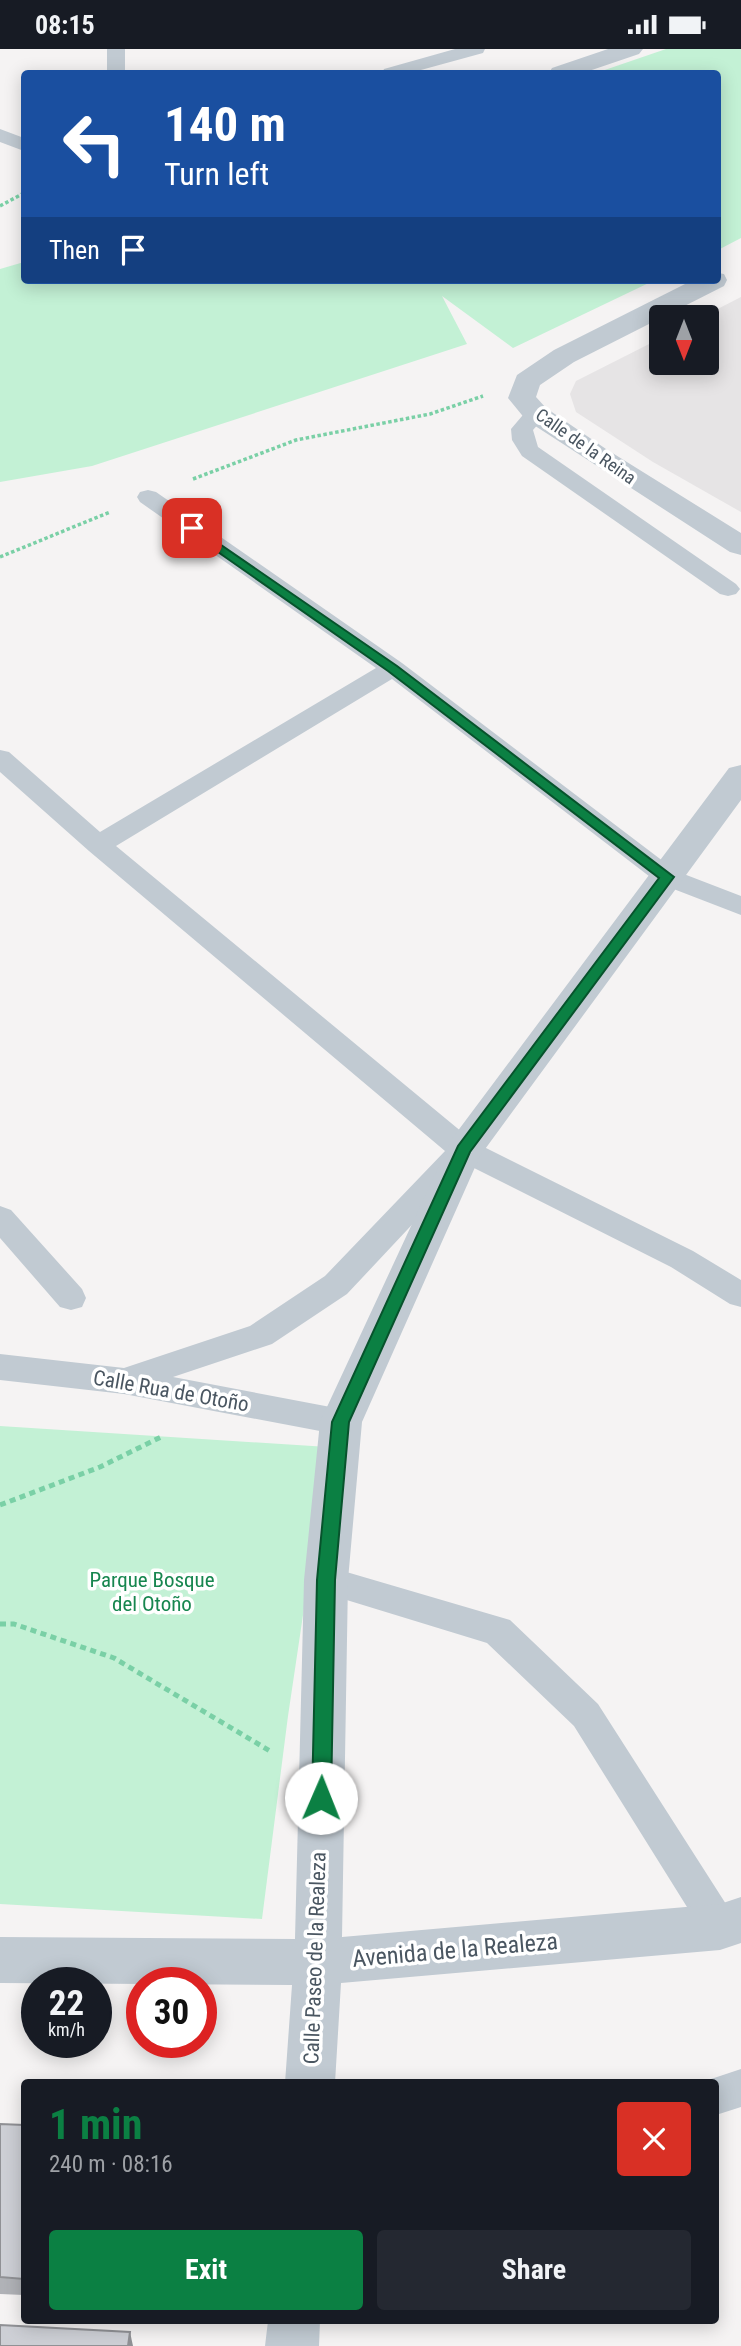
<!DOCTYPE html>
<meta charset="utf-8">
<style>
:root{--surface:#171b24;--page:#242831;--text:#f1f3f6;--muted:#9ea1a6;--accent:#0b8043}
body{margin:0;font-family:"Roboto Condensed",sans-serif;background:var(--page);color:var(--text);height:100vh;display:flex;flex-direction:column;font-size:26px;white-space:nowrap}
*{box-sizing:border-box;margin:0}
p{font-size:23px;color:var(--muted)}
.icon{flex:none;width:38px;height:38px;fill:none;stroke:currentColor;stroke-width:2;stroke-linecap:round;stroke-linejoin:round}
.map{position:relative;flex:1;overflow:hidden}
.details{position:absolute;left:21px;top:2030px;width:698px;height:245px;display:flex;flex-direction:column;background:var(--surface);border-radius:7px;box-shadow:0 4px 18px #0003}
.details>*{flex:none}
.guide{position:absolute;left:21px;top:21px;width:700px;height:214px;border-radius:7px;box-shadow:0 4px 18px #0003;background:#1a4fa0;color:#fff;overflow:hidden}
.needle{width:46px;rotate:180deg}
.controls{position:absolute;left:649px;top:256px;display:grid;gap:14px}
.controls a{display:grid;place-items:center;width:70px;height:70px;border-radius:7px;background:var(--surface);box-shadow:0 4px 18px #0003;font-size:35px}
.speed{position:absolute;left:21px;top:1918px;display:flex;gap:14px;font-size:35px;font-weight:700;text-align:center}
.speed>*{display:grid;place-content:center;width:91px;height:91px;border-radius:50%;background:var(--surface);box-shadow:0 4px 18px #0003;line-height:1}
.speed small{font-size:18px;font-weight:400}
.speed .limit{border:10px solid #d22;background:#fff;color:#111}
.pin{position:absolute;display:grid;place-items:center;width:60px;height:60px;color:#fff;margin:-30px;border-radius:14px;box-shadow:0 4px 10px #0006}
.me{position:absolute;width:77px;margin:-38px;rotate:1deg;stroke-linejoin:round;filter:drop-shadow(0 0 5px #0008)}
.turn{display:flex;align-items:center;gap:24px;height:147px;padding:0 28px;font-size:32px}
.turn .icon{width:91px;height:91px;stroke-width:2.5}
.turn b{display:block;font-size:49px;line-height:60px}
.then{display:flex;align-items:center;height:66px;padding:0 28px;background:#0003;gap:14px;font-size:26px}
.round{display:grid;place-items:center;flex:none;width:74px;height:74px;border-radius:7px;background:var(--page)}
.overview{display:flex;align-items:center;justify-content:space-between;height:119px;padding:0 28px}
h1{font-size:42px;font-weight:700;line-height:52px;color:var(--accent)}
.action{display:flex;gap:14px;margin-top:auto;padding:14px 28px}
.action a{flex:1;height:80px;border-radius:7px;background:var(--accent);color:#fff;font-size:28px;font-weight:700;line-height:80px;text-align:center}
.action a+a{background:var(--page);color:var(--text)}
.status{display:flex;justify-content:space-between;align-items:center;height:49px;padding:0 35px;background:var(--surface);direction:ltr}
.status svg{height:19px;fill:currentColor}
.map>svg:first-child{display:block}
</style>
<div class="status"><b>08:15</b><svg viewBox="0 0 49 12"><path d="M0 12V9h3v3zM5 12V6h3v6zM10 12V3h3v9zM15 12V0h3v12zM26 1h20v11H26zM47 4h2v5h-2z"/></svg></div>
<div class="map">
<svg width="741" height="2297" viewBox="0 0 741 2297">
<rect width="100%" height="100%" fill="#f5f3f3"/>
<path fill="#e6e4e5" d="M 741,248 L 741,463 L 653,413 L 576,363 L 570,345 L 576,332 L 661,289 L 662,313 L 707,313 L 707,268 L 702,268 Z"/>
<path fill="#c3f1d5" d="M 666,0 L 741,0 L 741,189 L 718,201 L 718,24 L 596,24 Z
M 24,213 L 24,231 L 655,231 L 513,299 L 442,247 L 467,295 L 92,417 L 0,433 L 0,220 Z
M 0,1377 L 328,1398 L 288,1667 L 262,1870 L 0,1855 Z"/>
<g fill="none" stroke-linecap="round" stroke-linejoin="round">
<path stroke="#7ad0a6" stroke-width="3.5" stroke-dasharray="3.5 2.5" stroke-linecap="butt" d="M 0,157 L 24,144
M 193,430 L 296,391 L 430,365 L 483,347
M 0,508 L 110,463"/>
<path stroke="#7ad0a6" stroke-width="5" stroke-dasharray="6 4.5" stroke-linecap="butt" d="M 0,1456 L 100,1418 L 163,1387
M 0,1575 L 14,1575 L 114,1609 L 270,1702"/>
<path fill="#c1cad2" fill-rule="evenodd" d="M 107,0 L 125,0 L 125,24 L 107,24 Z
M 455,0 L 485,0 L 483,4 L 410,24 L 382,24 L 384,20 Z
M 0,80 L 24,89 L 24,102 L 0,93 Z
M 536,358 L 544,360 L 547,365 L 533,381 L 538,398 L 736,535 L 740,540 L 736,545 L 728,547 L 720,545 L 522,407 L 512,391 L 511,380 L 528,360 Z
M 148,441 L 156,443 L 402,614 L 676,822 L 741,847 L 741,866 L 658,834 L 392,630 L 116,797 L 474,1093 L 693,1202 L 741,1231 L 741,1258 L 730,1255 L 671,1218 L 468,1116 L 347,1245 L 272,1295 L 173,1328 L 341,1360 L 352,1364 L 357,1373 L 352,1382 L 341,1386 L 124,1345 L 0,1331 L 0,1305 L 124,1319 L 250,1277 L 325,1227 L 445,1102 L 89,802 L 0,723 L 0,701 L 9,703 L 100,783 L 376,619 L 140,453 L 137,448 L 140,443 Z
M 0,1157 L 11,1161 L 82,1240 L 86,1249 L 82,1258 L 71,1261 L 60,1258 L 0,1189 Z
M 326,1517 L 510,1571 L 598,1655 L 733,1866 L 738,1878 L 733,1890 L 720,1896 L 707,1890 L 574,1677 L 487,1594 L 314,1541 L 309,1531 L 314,1521 Z
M 741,2020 L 741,2058 L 716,2066 L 716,2034 L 702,2033 Z"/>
<path fill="#c1cad2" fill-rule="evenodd" d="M 608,0 L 643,0 L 639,5 L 583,24 L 549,24 L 552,19 Z
M 718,224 L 724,225 L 727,231 L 724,237 L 574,313 L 540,336 L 536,348 L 546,359 L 606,400 L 741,484 L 741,506 L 730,503 L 526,371 L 508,349 L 517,326 L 554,301 L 693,231 L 718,231 Z
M 741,716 L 741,751 L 480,1107 L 362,1373 L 348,1531 L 342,1888 L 720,1855 L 741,1848 L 741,1894 L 720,1901 L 341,1934 L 335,2034 L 285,2034 L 292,1936 L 0,1934 L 0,1888 L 295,1890 L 304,1531 L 320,1373 L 451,1091 L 729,719 Z
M 268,2272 L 320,2272 L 319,2297 L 265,2297 Z"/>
</g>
<path fill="#b0b2b7" d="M 0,2075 L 24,2076 L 24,2246 L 0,2245 Z"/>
<path fill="#909195" d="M 130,2283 L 133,2297 L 128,2297 Z"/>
<path fill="#cdcfd5" stroke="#909195" stroke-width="2" d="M 0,2075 L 24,2076 L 24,2230 L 0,2228 Z
M 0,2276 L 130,2283 L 128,2297 L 0,2297 Z"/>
<path fill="#0b8043" stroke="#07532c" stroke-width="2" d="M 192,476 L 397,617 L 674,828 L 470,1103 L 349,1373 L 335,1531 L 331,1749 L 328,1755 L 321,1758 L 315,1755 L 312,1749 L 317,1531 L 332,1373 L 458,1097 L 659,829 L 388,622 L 188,482 L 186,479 Z"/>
<g text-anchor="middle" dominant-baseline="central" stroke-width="7" stroke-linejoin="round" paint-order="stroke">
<g font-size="18" fill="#4a5661" stroke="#fff">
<text transform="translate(586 397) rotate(35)">Calle de la Reina</text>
</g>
<g font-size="21" fill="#4a5661" stroke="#fff">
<text transform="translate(171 1342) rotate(10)">Calle Rua de Otoño</text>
<text transform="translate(315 1909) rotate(-88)">Calle Paseo de la Realeza</text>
</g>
<g font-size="21" fill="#17864f" stroke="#fff">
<text x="152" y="1531">Parque Bosque<tspan x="152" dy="24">del Otoño</tspan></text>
</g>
<g font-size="24" fill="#4a5661" stroke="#fff">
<text transform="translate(455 1901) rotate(-5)">Avenida de la Realeza</text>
</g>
</g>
</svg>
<div class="controls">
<a><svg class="needle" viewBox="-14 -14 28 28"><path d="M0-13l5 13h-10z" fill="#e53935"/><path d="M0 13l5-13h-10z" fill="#9ea1a6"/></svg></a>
</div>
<div class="speed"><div>22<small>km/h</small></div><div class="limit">30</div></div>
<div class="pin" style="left:192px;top:479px;background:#d93025"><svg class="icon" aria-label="arrive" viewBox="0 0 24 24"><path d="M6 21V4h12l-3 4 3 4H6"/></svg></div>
<svg class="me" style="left:321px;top:1749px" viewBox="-20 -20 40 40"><circle r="19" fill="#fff"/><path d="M0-13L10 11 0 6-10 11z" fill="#0b8043"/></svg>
<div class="guide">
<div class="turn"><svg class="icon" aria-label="left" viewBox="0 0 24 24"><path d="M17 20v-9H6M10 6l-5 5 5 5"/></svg><div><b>140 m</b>Turn left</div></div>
<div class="then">Then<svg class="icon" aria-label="arrive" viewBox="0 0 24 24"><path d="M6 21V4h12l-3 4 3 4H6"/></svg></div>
</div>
<section class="details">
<div class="overview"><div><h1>1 min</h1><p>240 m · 08:16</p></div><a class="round" style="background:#d93025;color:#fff"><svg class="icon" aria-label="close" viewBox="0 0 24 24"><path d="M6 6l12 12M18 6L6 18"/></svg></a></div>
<div class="action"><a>Exit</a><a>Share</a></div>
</section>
</div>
